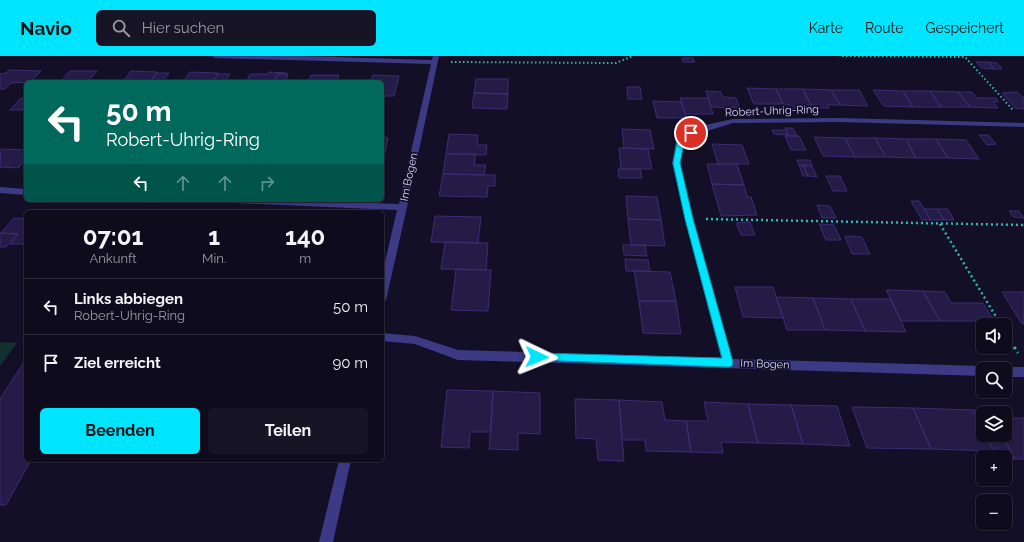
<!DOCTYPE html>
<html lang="de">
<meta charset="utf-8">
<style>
:root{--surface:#0e0b1c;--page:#171425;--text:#f1f3f6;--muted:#9b9ba3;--line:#2e2b3b;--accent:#00e5ff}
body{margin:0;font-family:Raleway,sans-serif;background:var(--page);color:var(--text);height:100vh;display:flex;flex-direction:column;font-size:15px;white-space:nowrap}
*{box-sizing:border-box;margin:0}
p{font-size:13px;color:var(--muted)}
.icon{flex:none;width:22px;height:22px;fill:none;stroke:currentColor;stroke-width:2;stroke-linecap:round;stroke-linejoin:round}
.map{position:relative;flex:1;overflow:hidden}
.side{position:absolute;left:24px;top:154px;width:360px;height:252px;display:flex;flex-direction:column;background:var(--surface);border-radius:6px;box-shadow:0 1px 3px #0004,0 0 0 1px var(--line)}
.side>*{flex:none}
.top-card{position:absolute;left:24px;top:24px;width:360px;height:122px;border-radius:6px;box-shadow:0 1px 3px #0004,0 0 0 1px var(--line);background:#00695c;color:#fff;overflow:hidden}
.fabs{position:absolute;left:976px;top:262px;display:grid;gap:8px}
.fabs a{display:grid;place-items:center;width:36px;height:36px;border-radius:6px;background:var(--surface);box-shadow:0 1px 3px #0004,0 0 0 1px var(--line);font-size:20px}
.pin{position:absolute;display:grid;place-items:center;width:34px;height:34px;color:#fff;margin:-17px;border:2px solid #fff;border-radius:50%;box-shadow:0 1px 4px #0007}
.me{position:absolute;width:44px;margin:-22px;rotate:92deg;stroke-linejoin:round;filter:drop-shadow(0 0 3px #0008)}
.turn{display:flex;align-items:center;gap:14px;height:84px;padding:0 16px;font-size:18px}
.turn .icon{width:52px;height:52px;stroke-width:2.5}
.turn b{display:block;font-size:28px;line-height:34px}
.lanes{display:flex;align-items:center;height:38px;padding:0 16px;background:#0003;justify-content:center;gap:20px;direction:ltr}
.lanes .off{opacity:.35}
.eta{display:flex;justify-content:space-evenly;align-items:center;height:68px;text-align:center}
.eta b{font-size:24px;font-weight:700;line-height:28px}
.button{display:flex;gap:8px;margin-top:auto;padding:8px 16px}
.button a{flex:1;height:46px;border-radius:6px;background:var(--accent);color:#111;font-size:16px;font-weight:700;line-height:46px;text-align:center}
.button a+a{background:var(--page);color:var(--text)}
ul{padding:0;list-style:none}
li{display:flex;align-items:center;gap:12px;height:56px;padding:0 16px;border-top:1px solid var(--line)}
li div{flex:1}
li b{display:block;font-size:15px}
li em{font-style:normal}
header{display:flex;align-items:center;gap:24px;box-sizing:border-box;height:56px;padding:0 20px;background:var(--accent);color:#111}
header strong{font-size:19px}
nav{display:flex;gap:22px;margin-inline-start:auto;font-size:14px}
.search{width:280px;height:36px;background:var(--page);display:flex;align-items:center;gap:10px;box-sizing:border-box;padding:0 14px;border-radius:6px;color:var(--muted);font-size:15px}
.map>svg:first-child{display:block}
</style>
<header>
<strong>Navio</strong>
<div class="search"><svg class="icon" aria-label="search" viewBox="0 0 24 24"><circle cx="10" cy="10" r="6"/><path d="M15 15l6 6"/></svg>Hier suchen</div>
<nav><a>Karte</a><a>Route</a><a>Gespeichert</a></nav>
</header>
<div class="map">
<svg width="1024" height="486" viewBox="0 0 1024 486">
<rect width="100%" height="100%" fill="#130f26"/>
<path fill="#12302f" d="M 0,286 L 17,287 L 0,310 Z"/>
<path fill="#241b47" stroke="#3b2d73" d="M 682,2 L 693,2 L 695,6 L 683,6 Z
M 976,6 L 989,6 L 994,13 L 982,12 Z
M 989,6 L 997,7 L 1002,13 L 994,13 Z
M 9,14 L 41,15 L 30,26 L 11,27 L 5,33 L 0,33 L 0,18 L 6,17 Z
M 70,15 L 97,15 L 88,26 L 60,26 Z
M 131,15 L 157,16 L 150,26 L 123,26 Z
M 190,16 L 218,17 L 218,18 L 213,26 L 183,26 Z
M 269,16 L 287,17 L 286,18 L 278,18 L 274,26 L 246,26 L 250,18 L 268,18 Z
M 157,17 L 169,17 L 162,26 L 150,26 Z
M 218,18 L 230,18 L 225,26 L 213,26 Z
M 278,18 L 288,18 L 285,26 L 274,26 Z
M 311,19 L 339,19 L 336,26 L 308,26 Z
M 373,19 L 399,20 L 394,40 L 383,40 L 382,42 L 382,26 L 370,26 Z
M 476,23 L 508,23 L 508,38 L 474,37 Z
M 627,31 L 640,31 L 642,43 L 628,43 Z
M 747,32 L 776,33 L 783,48 L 754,48 Z
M 776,33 L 803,33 L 811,49 L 799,49 L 800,52 L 791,52 L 790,49 L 783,48 Z
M 803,33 L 831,34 L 840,49 L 827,49 L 829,52 L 820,52 L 818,49 L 811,49 Z
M 831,34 L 859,34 L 868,50 L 840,49 Z
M 873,34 L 903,35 L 913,51 L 884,50 Z
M 706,35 L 721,36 L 723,41 L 736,42 L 740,52 L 711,51 Z
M 903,35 L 930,35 L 941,51 L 913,51 Z
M 930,35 L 958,36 L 970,51 L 941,51 Z
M 958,36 L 972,36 L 977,42 L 996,42 L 998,46 L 993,46 L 998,52 L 970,51 Z
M 1017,36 L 1024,42 L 1024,53 L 1015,52 L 1002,37 Z
M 474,37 L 508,38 L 507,53 L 472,52 Z
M 21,42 L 26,42 L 26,54 L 10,54 Z
M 680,42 L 708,42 L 713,58 L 685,58 Z
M 653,45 L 682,46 L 686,62 L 657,62 Z
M 785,72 L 793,72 L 797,80 L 789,80 Z
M 622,73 L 650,74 L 654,93 L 623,92 L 624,92 Z
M 772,74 L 786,74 L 788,79 L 774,78 Z
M 449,78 L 478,79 L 477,89 L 487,89 L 486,99 L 446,98 Z
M 979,79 L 988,79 L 996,88 L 987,89 Z
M 785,80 L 799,80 L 806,94 L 791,94 Z
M 814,81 L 845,82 L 855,101 L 823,100 Z
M 382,82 L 388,82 L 384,100 L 382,100 Z
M 845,82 L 875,82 L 886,101 L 855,101 Z
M 875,82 L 906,83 L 916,102 L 886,101 Z
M 906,83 L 936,83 L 948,102 L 916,102 Z
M 936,83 L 966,84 L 979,103 L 948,102 Z
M 712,88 L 742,89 L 749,108 L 718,108 Z
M 619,92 L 648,93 L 652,113 L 621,113 Z
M 1,93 L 26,94 L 26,103 L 18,112 L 0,111 Z
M 446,98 L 476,98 L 474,109 L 486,109 L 484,119 L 443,118 Z
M 797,104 L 810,104 L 812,110 L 799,109 Z
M 707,108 L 737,108 L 744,129 L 712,128 Z
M 799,109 L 803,109 L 808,120 L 803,120 Z
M 803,109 L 812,110 L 817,121 L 808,120 Z
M 618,113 L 640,113 L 642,122 L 619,122 Z
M 443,118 L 495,119 L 495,130 L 488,130 L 487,141 L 439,140 Z
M 826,120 L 840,120 L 847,135 L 833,135 Z
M 712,128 L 744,129 L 747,141 L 751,141 L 757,159 L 721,160 Z
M 626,140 L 657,141 L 661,164 L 628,163 Z
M 911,145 L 919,145 L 931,164 L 922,164 Z
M 817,149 L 830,150 L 836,162 L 822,162 Z
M 924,153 L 937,153 L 944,164 L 931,164 Z
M 937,153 L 948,153 L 954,164 L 944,164 Z
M 1009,155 L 1019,155 L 1024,162 L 1013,161 Z
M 435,160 L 481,161 L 478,187 L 431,186 Z
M 14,162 L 26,163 L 26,188 L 10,188 L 18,178 L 1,177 Z
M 628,163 L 661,164 L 665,190 L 631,189 Z
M 750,166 L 755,179 L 741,179 L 736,167 Z
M 819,168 L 834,169 L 841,184 L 826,184 Z
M 0,177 L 1,177 L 18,178 L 6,191 L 0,191 Z
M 845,180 L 862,181 L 870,198 L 852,198 Z
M 445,186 L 488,187 L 486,214 L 441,213 Z
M 623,189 L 645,189 L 647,200 L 624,199 Z
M 625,203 L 648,204 L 650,215 L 626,215 Z
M 456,213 L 491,214 L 488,255 L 451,254 Z
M 634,215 L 670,216 L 676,245 L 639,245 Z
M 735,231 L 773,231 L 783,262 L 743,261 Z
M 886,234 L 923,235 L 940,265 L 901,265 Z
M 923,235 L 945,236 L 951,247 L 983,247 L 994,265 L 940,265 Z
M 1002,236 L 1024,236 L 1024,268 L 1022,268 Z
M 776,241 L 813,242 L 825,274 L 787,274 Z
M 813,242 L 851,243 L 865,275 L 825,274 Z
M 851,243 L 891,243 L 906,276 L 865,275 Z
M 639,245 L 676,245 L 681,278 L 643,277 Z
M 26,303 L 26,404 L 31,404 L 6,449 L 0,449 L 0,343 Z
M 447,334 L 493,335 L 491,376 L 470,376 L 469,392 L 441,391 Z
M 493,335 L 540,337 L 540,378 L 518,377 L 518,394 L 489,393 Z
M 575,343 L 619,344 L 624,405 L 598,404 L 596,383 L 576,382 Z
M 619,344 L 662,346 L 665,364 L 686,365 L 691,396 L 646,395 L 645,384 L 622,384 Z
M 704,346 L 748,348 L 758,387 L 721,386 L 723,397 L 691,396 L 686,365 L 708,365 Z
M 748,348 L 791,349 L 803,388 L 758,387 Z
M 791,349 L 837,350 L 850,390 L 803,388 Z
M 852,351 L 913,352 L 931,393 L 867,392 Z
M 913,352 L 973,354 L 983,374 L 983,379 L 986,379 L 994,395 L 931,393 Z
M 973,354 L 990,355 L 991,357 L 983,357 L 983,374 Z
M 1005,362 L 1024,362 L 1024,403 L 1015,403 L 1002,379 L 1005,379 Z
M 986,379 L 1002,379 L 1015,403 L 997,401 Z"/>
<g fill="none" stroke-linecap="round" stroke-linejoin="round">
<path stroke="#2fb8b0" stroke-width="2" stroke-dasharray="1.5 2.5" stroke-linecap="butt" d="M 842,0 L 965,1 L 1013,54
M 451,6 L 616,7 L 633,0"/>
<path stroke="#2fb8b0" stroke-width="2.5" stroke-dasharray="2 3" stroke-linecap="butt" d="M 706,163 L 1024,169
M 940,168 L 1001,269
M 1005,275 L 1012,287"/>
<path stroke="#2fb8b0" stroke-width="3" stroke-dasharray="2.5 3.5" stroke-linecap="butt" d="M 1011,286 L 1018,297"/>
<path fill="#3d3a85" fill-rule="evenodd" d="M 212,0 L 301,0 L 432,4 L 433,0 L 439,0 L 407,151 L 386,244 L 382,245 L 382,219 L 397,154 L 234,147 L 230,144 L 307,144 L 399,148 L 431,8 L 215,2 Z
M 839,62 L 1024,67 L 1024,71 L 839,66 L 733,67 L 694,79 L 684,87 L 680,107 L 693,163 L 732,303 L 983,310 L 988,313 L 983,313 L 983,320 L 458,304 L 415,288 L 382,285 L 382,277 L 415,280 L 458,294 L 721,302 L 685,163 L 672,107 L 676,86 L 688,75 L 701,70 L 733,63 Z
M 0,131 L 26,133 L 26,139 L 0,137 Z
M 1005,311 L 1024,311 L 1024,321 L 1005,321 L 1005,313 L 1001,313 Z
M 339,404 L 351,404 L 333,486 L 319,486 Z"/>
</g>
<path fill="#00e5ff" stroke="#0095a6" d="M 691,75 L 695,77 L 684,87 L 680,107 L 693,163 L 733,306 L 732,310 L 728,311 L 534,304 L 532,301 L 534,298 L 537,297 L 722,302 L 685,163 L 673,107 L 677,86 Z"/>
<g text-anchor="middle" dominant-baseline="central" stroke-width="3.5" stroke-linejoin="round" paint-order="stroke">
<g font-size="11" fill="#d9d4ff" stroke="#130f26">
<text transform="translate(772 55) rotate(-2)">Robert-Uhrig-Ring</text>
<text transform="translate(409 121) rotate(-78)">Im Bogen</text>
<text transform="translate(765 308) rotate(2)">Im Bogen</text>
</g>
</g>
</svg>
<div class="fabs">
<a><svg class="icon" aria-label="sound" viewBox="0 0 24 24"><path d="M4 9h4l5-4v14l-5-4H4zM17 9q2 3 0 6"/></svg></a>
<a><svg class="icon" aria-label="search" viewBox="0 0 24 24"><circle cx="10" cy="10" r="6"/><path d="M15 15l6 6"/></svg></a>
<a><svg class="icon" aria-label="layers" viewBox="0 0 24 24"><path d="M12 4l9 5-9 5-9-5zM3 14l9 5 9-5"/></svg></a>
<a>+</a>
<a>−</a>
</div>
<div class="pin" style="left:691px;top:77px;background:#d93025"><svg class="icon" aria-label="arrive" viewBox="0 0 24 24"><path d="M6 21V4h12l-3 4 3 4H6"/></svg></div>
<svg class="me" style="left:537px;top:301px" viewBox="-20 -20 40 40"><path d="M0-17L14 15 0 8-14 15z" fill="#00e5ff" stroke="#fff" stroke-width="4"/></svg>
<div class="top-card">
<div class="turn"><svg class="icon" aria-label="left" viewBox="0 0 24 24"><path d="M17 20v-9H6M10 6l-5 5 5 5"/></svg><div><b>50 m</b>Robert-Uhrig-Ring</div></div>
<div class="lanes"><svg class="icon" aria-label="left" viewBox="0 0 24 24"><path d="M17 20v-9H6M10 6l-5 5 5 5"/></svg><svg class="icon off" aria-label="ahead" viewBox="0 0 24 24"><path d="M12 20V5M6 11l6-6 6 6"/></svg><svg class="icon off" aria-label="ahead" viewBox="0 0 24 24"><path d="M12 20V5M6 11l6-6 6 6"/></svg><svg class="icon off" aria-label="right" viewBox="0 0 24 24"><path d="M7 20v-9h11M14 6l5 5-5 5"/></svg></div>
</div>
<section class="side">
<div class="eta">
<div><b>07:01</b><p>Ankunft</p></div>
<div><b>1</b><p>Min.</p></div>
<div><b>140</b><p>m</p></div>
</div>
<ul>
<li><svg class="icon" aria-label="left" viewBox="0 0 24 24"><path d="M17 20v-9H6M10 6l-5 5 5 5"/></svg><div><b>Links abbiegen</b><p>Robert-Uhrig-Ring</p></div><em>50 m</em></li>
<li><svg class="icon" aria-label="arrive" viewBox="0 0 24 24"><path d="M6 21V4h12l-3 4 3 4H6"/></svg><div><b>Ziel erreicht</b></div><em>90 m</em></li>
</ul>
<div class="button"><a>Beenden</a><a>Teilen</a></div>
</section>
</div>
